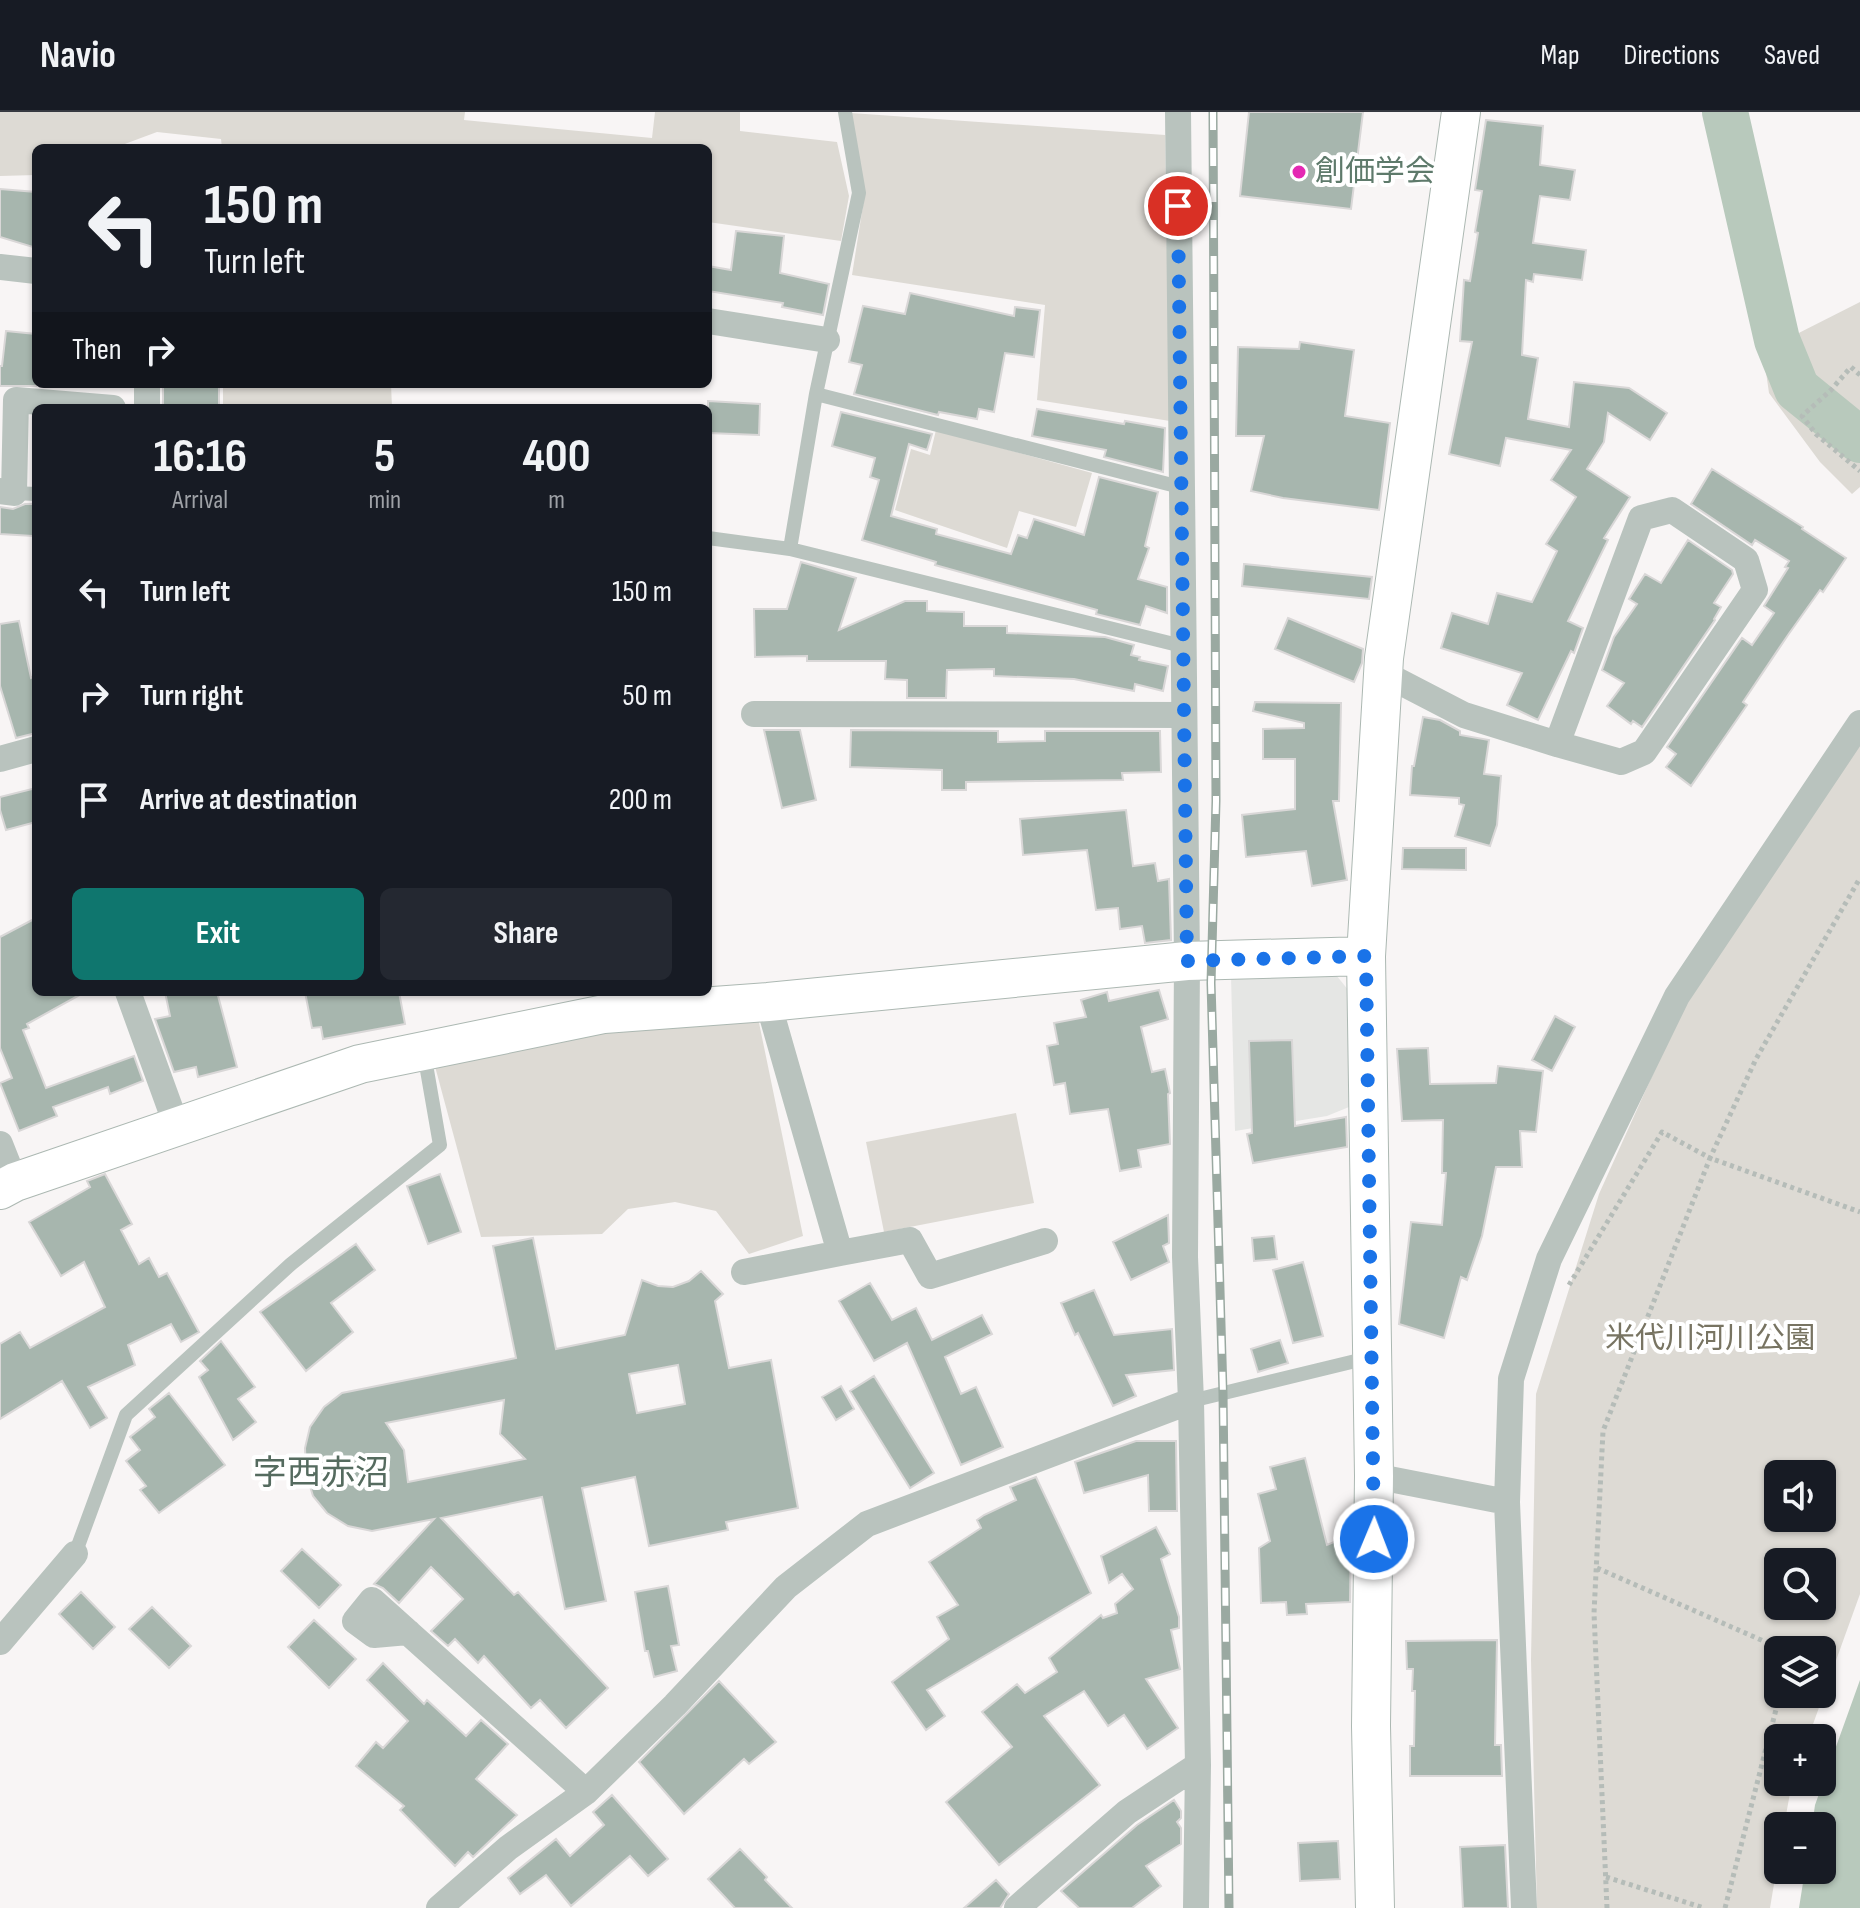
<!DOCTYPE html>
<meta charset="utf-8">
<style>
:root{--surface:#171b24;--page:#242831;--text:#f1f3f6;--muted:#9ea1a6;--line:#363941;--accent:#0f766e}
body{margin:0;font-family:"Sofia Sans Condensed","Noto Sans JP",sans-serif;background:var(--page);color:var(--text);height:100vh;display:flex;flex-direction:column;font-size:30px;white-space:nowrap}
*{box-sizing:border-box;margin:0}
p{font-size:26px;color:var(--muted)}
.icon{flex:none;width:44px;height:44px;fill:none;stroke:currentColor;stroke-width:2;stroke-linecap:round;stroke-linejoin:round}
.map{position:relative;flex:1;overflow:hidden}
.side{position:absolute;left:32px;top:292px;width:680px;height:592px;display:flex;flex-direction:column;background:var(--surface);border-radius:12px;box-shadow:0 2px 6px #0004}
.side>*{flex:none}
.top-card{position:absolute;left:32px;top:32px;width:680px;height:244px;border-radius:12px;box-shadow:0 2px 6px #0004;background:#171b24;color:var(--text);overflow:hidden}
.fabs{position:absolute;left:1764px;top:1348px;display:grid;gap:16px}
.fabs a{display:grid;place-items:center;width:72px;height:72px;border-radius:12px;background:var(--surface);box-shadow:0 2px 6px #0004;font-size:40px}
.pin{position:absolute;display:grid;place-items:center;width:68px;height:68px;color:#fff;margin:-34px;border:4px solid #fff;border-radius:50%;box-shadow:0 2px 8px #0007}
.me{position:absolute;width:88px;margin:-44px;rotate:1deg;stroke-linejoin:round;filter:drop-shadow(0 0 6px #0008)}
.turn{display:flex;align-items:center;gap:28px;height:168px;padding:0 40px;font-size:36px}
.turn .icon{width:104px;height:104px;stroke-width:2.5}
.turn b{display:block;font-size:56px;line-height:68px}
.then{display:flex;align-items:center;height:76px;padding:0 40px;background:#0003;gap:16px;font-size:30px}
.eta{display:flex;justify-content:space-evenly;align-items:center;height:136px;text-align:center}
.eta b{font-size:48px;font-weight:700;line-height:56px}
.cta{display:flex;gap:16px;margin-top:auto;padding:16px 40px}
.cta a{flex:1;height:92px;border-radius:12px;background:var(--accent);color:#fff;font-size:32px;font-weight:700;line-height:92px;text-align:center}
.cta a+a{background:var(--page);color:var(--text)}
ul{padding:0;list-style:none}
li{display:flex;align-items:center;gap:24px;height:104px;padding:0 40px}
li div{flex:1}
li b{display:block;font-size:30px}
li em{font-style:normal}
header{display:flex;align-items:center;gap:48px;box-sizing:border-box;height:112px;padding:0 40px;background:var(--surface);border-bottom:2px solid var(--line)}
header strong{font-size:38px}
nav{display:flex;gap:44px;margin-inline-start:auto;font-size:28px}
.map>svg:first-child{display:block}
</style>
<header>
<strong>Navio</strong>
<nav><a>Map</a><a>Directions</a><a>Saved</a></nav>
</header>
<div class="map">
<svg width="1860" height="1796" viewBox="0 0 1860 1796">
<rect width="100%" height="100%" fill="#f8f5f5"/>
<path fill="#e5e6e4" d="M 1328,853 L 1349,879 L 1349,995 L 1327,1004 L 1235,1019 L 1231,864 Z"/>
<path fill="#dddad4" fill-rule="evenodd" d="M 0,0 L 465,0 L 464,8 L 652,26 L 655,0 L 740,0 L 740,19 L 837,30 L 849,84 L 841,129 L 708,110 L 708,36 L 222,36 L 221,27 L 157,20 L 114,36 L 36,36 L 36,63 L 0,64 Z
M 851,1 L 1165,23 L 1170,309 L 1037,288 L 1045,193 L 852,163 L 865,81 Z
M 1860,190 L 1860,375 L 1852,382 L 1820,350 L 1769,281 L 1763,239 Z
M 223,272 L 391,272 L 392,296 L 223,296 Z
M 936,318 L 1092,361 L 1076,415 L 1019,399 L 1007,436 L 895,398 L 911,337 L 930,343 Z
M 1860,619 L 1860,1482 L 1808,1626 L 1778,1626 L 1778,1670 L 1792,1670 L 1784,1714 L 1778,1714 L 1778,1748 L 1770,1796 L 1537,1796 L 1531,1548 L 1536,1282 L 1599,1082 L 1688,884 ZM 1778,1362 L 1822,1362 L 1822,1406 L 1778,1406 ZM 1778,1450 L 1822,1450 L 1822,1494 L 1778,1494 ZM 1778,1538 L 1822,1538 L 1822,1582 L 1778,1582 Z
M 757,901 L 803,1124 L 749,1142 L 716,1099 L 675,1090 L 628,1097 L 602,1122 L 481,1125 L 433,947 L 606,909 Z
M 1016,1001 L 1034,1091 L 884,1120 L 866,1030 Z"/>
<path fill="#b8c9bc" d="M 1793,236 L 1807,273 L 1826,292 L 1841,295 L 1860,312 L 1860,336 L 1839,329 L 1821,311 L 1813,309 L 1784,277 L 1775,244 Z
M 1860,1568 L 1860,1796 L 1799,1796 L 1805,1758 L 1822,1758 L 1822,1714 L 1812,1714 L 1815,1693 Z"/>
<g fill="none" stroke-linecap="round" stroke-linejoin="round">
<path stroke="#b8c9bc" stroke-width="46" d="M 1725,0 L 1777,228 L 1797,277 L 1860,328"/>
</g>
<path fill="#a7b6ae" stroke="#d9d7d7" stroke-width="2" fill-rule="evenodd" d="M 1249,0 L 1363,0 L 1351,97 L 1240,84 Z
M 1486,8 L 1543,14 L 1540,53 L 1575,58 L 1570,88 L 1540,84 L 1533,131 L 1586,138 L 1582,168 L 1534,162 L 1533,170 L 1526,168 L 1522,243 L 1538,246 L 1528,307 L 1569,315 L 1574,270 L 1629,276 L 1667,301 L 1650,328 L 1608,301 L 1604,330 L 1587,357 L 1630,385 L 1604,426 L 1608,428 L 1568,509 L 1583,516 L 1574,541 L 1571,539 L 1538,608 L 1507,593 L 1522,561 L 1441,536 L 1452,501 L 1488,512 L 1497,481 L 1532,490 L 1557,439 L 1546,432 L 1576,385 L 1551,368 L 1571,338 L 1506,326 L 1500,354 L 1449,342 L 1472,230 L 1460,229 L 1464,168 L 1470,169 L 1478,121 L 1475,120 L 1482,79 L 1475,78 Z
M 0,77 L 36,80 L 36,136 L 0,125 Z
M 736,119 L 784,124 L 780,161 L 829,172 L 823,203 L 782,195 L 783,191 L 708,179 L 708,154 L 731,158 Z
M 910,181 L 1014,204 L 1015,195 L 1040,198 L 1034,245 L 1005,241 L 994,300 L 979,297 L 977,307 L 939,300 L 938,303 L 854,282 L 862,253 L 849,250 L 863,194 L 905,202 Z
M 6,219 L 36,222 L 36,274 L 0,274 L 0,254 L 2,254 Z
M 1300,230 L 1354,238 L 1345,304 L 1390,311 L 1379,398 L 1283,386 L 1251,379 L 1264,324 L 1236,324 L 1238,235 L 1299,237 Z
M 163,272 L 219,272 L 219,296 L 163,296 Z
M 708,289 L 760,292 L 759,323 L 708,321 Z
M 1037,297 L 1124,312 L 1125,309 L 1165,316 L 1163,360 L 1104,345 L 1106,338 L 1032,324 Z
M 841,300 L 932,322 L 927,338 L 909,332 L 891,404 L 937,417 L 936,422 L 1011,442 L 1018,423 L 1027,426 L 1034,407 L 1084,423 L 1099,365 L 1158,380 L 1145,434 L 1149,436 L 1138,467 L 1167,475 L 1167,501 L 1146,494 L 1140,513 L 1096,502 L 1097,498 L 935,453 L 936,450 L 862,428 L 879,368 L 870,365 L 875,346 L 832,334 Z
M 1712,357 L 1803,415 L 1802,417 L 1846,446 L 1823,480 L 1820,478 L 1788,523 L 1743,590 L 1747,593 L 1691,674 L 1666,655 L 1676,642 L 1667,635 L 1742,526 L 1752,533 L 1774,501 L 1764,494 L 1788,456 L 1785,455 L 1789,449 L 1755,428 L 1752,433 L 1691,392 Z
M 25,392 L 35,392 L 33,424 L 0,422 L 0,395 L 13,397 Z
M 1688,428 L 1732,458 L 1733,462 L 1714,491 L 1721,495 L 1714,507 L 1715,508 L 1642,615 L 1633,609 L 1631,612 L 1607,594 L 1624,571 L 1602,558 L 1614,525 L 1637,492 L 1629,487 L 1645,462 L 1661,471 Z
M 801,450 L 856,466 L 839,518 L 905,489 L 927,489 L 927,499 L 964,500 L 964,514 L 1007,514 L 1007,521 L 1105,525 L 1134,533 L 1131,543 L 1140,545 L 1139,548 L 1168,554 L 1163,579 L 1135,572 L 1134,579 L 1074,567 L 994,564 L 994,557 L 947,558 L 946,586 L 907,586 L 907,568 L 885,567 L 886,549 L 807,549 L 807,544 L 755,545 L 754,497 L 787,497 Z
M 1244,452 L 1372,465 L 1369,487 L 1242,474 Z
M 1288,506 L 1363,537 L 1362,551 L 1354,570 L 1275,537 Z
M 19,509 L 31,566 L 36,564 L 36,621 L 16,626 L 0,574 L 0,512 Z
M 1255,590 L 1341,591 L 1339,689 L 1333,689 L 1347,768 L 1312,774 L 1306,739 L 1246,745 L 1242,703 L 1295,697 L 1295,647 L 1263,647 L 1263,617 L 1304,616 L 1304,611 L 1253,599 Z
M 1423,605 L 1440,608 L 1460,619 L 1460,623 L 1489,628 L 1484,662 L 1501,664 L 1497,713 L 1490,734 L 1455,724 L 1464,693 L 1459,692 L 1459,686 L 1410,683 L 1412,654 L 1414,654 Z
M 764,618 L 800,618 L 816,688 L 782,696 Z
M 851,618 L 998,619 L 998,630 L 1045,629 L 1045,619 L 1160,619 L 1161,660 L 1122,661 L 1123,668 L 966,670 L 966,678 L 942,678 L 942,658 L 850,655 Z
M 36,676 L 36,710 L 6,718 L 0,698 L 0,685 Z
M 1126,698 L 1133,754 L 1155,751 L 1158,769 L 1169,767 L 1171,828 L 1145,831 L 1142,814 L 1120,817 L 1118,796 L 1096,798 L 1087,738 L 1023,743 L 1020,707 Z
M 1403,736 L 1466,736 L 1466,758 L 1402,757 Z
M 36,806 L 36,880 L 85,880 L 27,912 L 29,916 L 23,918 L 46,976 L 134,944 L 143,969 L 110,982 L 108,975 L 53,995 L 57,1004 L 19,1019 L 0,971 L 12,966 L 0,936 L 0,825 Z
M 1159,878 L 1168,907 L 1141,915 L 1152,960 L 1165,957 L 1170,981 L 1168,982 L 1170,1032 L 1138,1038 L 1141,1055 L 1120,1059 L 1108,997 L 1070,1002 L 1065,971 L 1054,973 L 1047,934 L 1058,932 L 1054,911 L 1086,905 L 1081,888 L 1107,880 L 1109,889 Z
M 165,880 L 217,880 L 237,955 L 198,965 L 196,955 L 174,960 L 155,907 L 170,904 Z
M 305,880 L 399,880 L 405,912 L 323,927 L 321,915 L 312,916 Z
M 1555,904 L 1575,915 L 1552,959 L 1532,948 Z
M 1292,928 L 1295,1014 L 1346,1005 L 1347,1035 L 1253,1051 L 1247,1022 L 1252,1021 L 1249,929 Z
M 1428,936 L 1430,972 L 1496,971 L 1498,954 L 1543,959 L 1536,1020 L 1520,1019 L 1522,1055 L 1496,1055 L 1482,1124 L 1467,1168 L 1461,1165 L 1444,1226 L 1399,1212 L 1411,1110 L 1442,1113 L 1446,1061 L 1442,1061 L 1443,1008 L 1402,1009 L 1397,937 Z
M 105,1062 L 132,1112 L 121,1118 L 139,1152 L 149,1146 L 159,1165 L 167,1161 L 199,1220 L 181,1230 L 171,1212 L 128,1233 L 135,1253 L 88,1275 L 107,1306 L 90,1316 L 62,1269 L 0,1307 L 0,1232 L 20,1220 L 30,1236 L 105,1195 L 84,1150 L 61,1164 L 29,1110 L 90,1075 L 87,1069 Z
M 440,1062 L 461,1120 L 428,1132 L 407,1074 Z
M 1168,1103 L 1169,1131 L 1163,1134 L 1169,1150 L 1131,1168 L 1113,1130 Z
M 1274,1124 L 1277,1147 L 1254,1149 L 1252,1126 Z
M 533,1126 L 556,1237 L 625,1223 L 642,1168 L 658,1174 L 673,1175 L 689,1169 L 701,1159 L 723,1182 L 715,1189 L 729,1256 L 771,1248 L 798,1396 L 726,1410 L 728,1418 L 649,1434 L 635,1365 L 582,1376 L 606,1489 L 565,1497 L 542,1385 L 441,1406 L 514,1483 L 518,1480 L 608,1576 L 566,1616 L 540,1588 L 531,1596 L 484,1544 L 478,1551 L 455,1527 L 448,1534 L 431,1519 L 463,1487 L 431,1455 L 399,1491 L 383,1476 L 374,1472 L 434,1407 L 372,1419 L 348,1414 L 327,1401 L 313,1384 L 306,1361 L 305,1336 L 310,1315 L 324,1295 L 342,1281 L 516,1246 L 493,1134 ZM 678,1253 L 685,1292 L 637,1301 L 629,1262 ZM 504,1288 L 500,1322 L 525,1347 L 408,1370 L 404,1338 L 386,1311 Z
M 356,1132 L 375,1158 L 331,1191 L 353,1220 L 306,1259 L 260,1200 Z
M 1303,1150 L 1323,1224 L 1293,1231 L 1273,1158 Z
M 870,1171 L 892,1208 L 916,1196 L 932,1228 L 982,1203 L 992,1222 L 945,1245 L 961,1282 L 976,1275 L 1003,1335 L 961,1353 L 907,1231 L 874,1249 L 839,1189 Z
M 1094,1178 L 1114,1223 L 1172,1217 L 1174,1258 L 1126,1263 L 1136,1284 L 1113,1294 L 1078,1221 L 1075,1223 L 1061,1191 Z
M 1280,1228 L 1288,1251 L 1258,1260 L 1251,1237 Z
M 221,1229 L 255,1275 L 238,1287 L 256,1310 L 233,1328 L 199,1265 L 208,1258 L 200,1249 Z
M 874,1264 L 934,1361 L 910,1376 L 850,1279 Z
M 841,1274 L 854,1297 L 836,1308 L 822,1285 Z
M 169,1281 L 225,1353 L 159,1401 L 140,1378 L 146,1374 L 126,1349 L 140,1338 L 130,1325 L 155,1305 L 149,1297 Z
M 1136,1329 L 1176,1329 L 1177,1399 L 1149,1399 L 1148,1363 L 1084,1381 L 1075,1350 Z
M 1305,1346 L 1327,1433 L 1351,1423 L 1350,1490 L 1306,1492 L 1307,1502 L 1287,1503 L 1286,1490 L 1261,1491 L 1259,1436 L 1270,1429 L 1258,1382 L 1276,1377 L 1270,1355 Z
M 1036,1365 L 1091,1481 L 927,1578 L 945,1604 L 926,1618 L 892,1570 L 949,1527 L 937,1505 L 958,1493 L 929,1450 L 981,1416 L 977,1408 L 984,1403 L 1016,1388 L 1010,1375 Z
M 1156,1415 L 1170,1442 L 1161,1447 L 1179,1505 L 1179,1516 L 1171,1518 L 1180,1557 L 1146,1567 L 1178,1616 L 1147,1637 L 1124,1603 L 1108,1614 L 1084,1579 L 1044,1604 L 1100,1673 L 999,1753 L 946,1690 L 1012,1635 L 982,1600 L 1017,1572 L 1025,1581 L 1057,1560 L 1049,1546 L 1101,1503 L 1103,1506 L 1117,1501 L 1115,1492 L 1133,1477 L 1122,1462 L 1109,1471 L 1101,1444 Z
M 302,1437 L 341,1473 L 319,1496 L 281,1459 Z
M 668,1474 L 679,1533 L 671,1534 L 677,1559 L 654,1565 L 648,1539 L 645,1539 L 635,1480 Z
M 81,1480 L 115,1515 L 93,1537 L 59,1502 Z
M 152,1495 L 191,1534 L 169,1556 L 129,1517 Z
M 314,1508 L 356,1547 L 329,1576 L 288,1535 Z
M 1497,1528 L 1495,1633 L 1501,1633 L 1502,1664 L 1410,1664 L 1410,1634 L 1414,1634 L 1415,1579 L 1412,1579 L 1413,1557 L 1407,1557 L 1406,1529 Z
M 383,1551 L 424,1592 L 427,1588 L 466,1624 L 481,1608 L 508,1632 L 476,1667 L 517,1703 L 473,1745 L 468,1740 L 455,1754 L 400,1698 L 404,1694 L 356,1654 L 376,1630 L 383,1636 L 408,1609 L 367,1568 Z
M 719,1569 L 776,1630 L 749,1652 L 744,1647 L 684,1702 L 639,1650 Z
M 612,1683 L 668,1747 L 648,1764 L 630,1744 L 571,1794 L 546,1763 L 520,1782 L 508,1766 L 556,1727 L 570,1744 L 604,1713 L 593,1700 Z
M 1174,1688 L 1181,1699 L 1181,1706 L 1177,1710 L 1181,1716 L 1181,1732 L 1146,1754 L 1161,1774 L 1132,1796 L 1079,1796 L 1061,1779 L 1137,1713 Z
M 1338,1729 L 1340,1767 L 1300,1769 L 1298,1731 Z
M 1505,1733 L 1508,1796 L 1463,1796 L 1460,1735 Z
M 740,1737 L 767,1765 L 765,1768 L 792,1796 L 735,1796 L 708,1767 Z
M 996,1768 L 1009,1782 L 1000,1796 L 964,1796 Z"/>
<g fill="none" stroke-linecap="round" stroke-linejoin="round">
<defs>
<path id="secondary" d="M 0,1078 L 15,1070 L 360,952 L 604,902 L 768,890 L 1187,849 L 1366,844
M 1375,1796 L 1371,1614 L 1374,1364 L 1366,844 L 1384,546 L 1461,0"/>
</defs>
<use href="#secondary" stroke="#acb8b2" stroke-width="40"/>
<path stroke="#b5bcb8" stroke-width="5" stroke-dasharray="4 4" stroke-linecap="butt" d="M 1860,263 L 1851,255 L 1830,279 L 1802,304 L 1816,322 L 1860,359
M 1569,1173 L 1662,1020 L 1710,1046 L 1756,947 L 1860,766
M 1597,1456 L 1784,1538
M 1606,1765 L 1704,1796
M 1607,1796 L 1594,1501 L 1603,1319 L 1710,1046 L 1860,1100
M 1725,1796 L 1780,1582"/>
<path stroke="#b9c3be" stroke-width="14" d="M 816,282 L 1180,375
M 14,381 L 36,382
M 708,426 L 790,437 L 1182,534
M 790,437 L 816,282 L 859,81 L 845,0
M 1191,1289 L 1372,1245
M 75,1442 L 126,1303 L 291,1152 L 440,1033 L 424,941"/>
<path stroke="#b9c3be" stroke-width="26" d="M 1178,0 L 1187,849 L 1185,1145 L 1191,1289 L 1198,1653 L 1196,1796
M 0,155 L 36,159
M 708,209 L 827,228
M 147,296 L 147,272
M 0,379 L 14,381 L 16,288 L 113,296
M 1383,561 L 1464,603 L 1557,632 L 1621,650 L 1644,640 L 1755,478 L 1746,448 L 1672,398 L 1641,406 L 1557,632
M 754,602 L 1183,603
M 0,647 L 36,637
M 128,880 L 177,1015
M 0,1032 L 15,1070
M 840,1141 L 910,1128 L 930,1164 L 1045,1129
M 744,1160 L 840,1141 L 768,890
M 1374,1364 L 1507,1390
M 408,1520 L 374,1523 L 355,1509 L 372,1488 L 586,1680
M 0,1530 L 75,1442
M 439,1796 L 508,1736 L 586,1680 L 675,1593 L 786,1475 L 867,1412 L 1191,1289
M 1017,1796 L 1127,1700 L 1198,1653
M 1524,1796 L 1507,1390 L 1511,1267 L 1549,1147 L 1677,884 L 1860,611"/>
<use href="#secondary" stroke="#fff" stroke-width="38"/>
<defs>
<path id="rail" d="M 1213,0 L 1216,689 L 1211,871 L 1223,1281 L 1229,1796"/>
</defs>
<use href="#rail" stroke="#9aa9a1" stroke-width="9"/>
<use href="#rail" stroke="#fff" stroke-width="6" stroke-dasharray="18" stroke-linecap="butt"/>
</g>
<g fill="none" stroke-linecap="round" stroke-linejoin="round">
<path stroke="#1a73e8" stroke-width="14" stroke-dasharray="0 25.2" d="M 1178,94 L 1187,849 L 1366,844 L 1374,1427"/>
</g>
<circle fill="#e429b3" stroke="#fff" stroke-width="3" cx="1299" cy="60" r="8"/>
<g text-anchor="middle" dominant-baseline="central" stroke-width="8" stroke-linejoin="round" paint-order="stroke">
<g font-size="30" fill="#5e7a6b" stroke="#fff" text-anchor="start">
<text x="1315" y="60">創価学会</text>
</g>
<g font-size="30" fill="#787462" stroke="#fff">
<text x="1710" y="1227">米代川河川公園</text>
</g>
<g font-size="34" fill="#556b5f" stroke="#fff">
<text x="321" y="1361">字西赤沼</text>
</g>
</g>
</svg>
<div class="fabs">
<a><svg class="icon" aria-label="sound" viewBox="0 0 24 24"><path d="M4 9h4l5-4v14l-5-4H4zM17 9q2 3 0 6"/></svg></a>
<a><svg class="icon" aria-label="search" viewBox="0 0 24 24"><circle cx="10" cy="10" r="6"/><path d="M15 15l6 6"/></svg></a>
<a><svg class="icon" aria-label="layers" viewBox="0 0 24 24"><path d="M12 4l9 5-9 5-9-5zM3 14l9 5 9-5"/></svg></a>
<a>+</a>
<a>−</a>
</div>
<div class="pin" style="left:1178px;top:94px;background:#d93025"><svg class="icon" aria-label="arrive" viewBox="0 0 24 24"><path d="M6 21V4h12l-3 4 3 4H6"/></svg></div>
<svg class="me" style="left:1374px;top:1427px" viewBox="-20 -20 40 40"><circle r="17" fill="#1a73e8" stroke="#fff" stroke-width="3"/><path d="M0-11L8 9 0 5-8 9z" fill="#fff"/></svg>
<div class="top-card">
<div class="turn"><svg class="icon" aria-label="left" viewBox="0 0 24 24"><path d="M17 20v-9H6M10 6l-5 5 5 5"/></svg><div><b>150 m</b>Turn left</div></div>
<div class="then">Then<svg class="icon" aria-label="right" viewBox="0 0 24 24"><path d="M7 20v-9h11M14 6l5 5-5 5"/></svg></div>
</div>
<section class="side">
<div class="eta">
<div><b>16:16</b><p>Arrival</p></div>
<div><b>5</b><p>min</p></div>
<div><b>400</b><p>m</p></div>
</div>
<ul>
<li><svg class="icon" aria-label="left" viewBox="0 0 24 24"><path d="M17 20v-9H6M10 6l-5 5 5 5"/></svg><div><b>Turn left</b></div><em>150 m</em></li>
<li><svg class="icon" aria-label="right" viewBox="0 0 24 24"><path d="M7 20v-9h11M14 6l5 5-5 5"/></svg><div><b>Turn right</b></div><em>50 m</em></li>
<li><svg class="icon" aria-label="arrive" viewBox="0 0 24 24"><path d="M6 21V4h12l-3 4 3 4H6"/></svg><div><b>Arrive at destination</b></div><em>200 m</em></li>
</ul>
<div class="cta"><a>Exit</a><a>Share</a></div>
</section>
</div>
